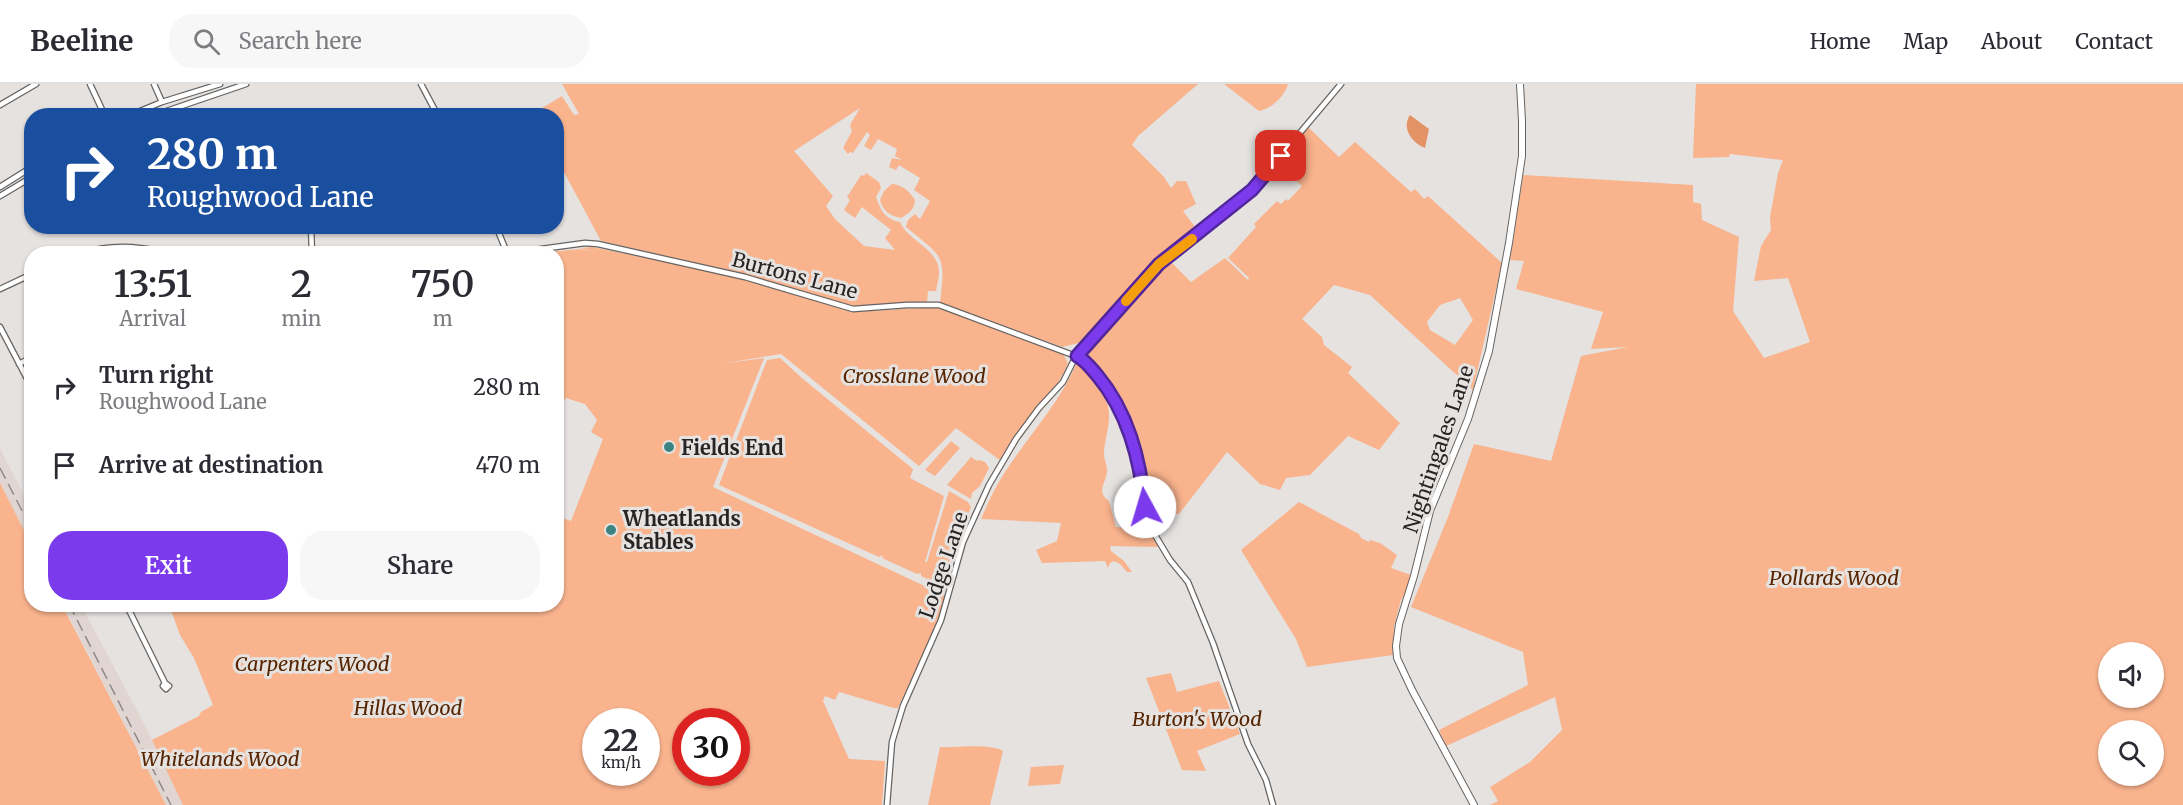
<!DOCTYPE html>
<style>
:root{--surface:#fff;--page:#f7f7f7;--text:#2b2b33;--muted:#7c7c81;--line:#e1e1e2;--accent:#7c3aed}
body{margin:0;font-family:Merriweather,serif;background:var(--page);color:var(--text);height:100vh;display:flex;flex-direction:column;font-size:22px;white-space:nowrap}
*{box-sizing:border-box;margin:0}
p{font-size:20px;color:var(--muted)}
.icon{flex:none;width:33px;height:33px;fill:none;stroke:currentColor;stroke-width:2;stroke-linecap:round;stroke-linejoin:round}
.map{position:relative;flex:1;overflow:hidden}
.details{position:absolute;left:24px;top:162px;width:540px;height:366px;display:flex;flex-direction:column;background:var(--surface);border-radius:24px;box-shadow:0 2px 4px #0004}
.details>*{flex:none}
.banner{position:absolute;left:24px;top:24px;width:540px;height:126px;border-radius:24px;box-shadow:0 2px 4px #0004;background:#1a4fa0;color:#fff;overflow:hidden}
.buttons{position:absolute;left:2098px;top:558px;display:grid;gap:12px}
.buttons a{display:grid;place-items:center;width:66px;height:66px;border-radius:50%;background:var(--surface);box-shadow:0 2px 4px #0004;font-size:30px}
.speed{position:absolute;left:582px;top:624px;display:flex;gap:12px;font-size:30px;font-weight:700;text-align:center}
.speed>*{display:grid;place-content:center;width:78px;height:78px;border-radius:50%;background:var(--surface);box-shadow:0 2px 4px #0004;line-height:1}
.speed small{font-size:15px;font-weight:400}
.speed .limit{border:9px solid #d22;background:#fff;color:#111}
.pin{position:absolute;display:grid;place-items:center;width:51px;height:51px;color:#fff;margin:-26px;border-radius:12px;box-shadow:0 3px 9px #0006}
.me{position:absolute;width:66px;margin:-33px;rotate:354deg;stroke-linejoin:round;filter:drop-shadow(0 0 4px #0008)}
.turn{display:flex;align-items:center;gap:21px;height:126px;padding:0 24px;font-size:27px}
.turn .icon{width:78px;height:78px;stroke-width:2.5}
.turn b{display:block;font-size:42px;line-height:51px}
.eta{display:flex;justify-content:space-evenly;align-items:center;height:102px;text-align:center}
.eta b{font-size:36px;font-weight:600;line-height:42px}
.primary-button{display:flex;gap:12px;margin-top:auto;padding:12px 24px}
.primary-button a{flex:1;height:69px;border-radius:24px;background:var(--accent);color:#fff;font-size:24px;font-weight:600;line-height:69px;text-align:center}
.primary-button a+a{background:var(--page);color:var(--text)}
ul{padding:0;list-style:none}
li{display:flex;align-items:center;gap:18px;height:78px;padding:0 24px}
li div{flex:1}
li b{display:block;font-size:22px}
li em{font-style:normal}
header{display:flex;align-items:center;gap:36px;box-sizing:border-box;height:84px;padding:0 30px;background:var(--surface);border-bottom:2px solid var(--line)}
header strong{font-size:28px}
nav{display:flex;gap:33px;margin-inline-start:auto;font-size:21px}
.search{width:420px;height:54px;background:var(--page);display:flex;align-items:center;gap:15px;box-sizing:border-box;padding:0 21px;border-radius:24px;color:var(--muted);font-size:22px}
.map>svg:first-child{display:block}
</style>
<header>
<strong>Beeline</strong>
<div class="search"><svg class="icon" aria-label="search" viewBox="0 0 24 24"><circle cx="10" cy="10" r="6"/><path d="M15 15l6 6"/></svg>Search here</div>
<nav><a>Home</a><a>Map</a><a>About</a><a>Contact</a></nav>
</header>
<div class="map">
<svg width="2183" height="721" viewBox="0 0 2183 721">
<rect width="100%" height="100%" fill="#e5e2e0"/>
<path fill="#e0d5d0" d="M 0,365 L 31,424 L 31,460 L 0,399 Z
M 63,521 L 81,521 L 153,657 L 183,721 L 166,721 Z"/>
<path fill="#f9b38d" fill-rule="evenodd" d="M 562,0 L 1198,0 L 1138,52 L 1132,61 L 1164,93 L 1171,104 L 1177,97 L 1186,97 L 1196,120 L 1183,127 L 1198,147 L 1159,178 L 1087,257 L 1062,263 L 940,219 C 946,169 943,174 906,143 L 908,136 L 915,130 L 920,135 L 930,117 L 914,106 L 920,94 L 899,81 L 896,86 L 889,83 L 892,74 L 902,76 L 895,72 L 897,65 L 878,55 L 871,66 L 864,62 L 870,51 L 867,48 L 853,69 L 850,68 L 848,70 L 843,64 L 852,47 L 850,41 L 860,24 L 794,67 L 833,112 L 826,122 L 835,135 L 864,162 L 895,166 L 885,154 L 891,146 L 862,123 L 855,134 L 844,126 L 850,116 L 847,113 L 861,91 L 864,92 L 866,89 L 879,98 L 881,104 L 876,113 C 881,127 885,135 900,138 C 908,157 939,165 939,188 C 939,194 937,201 936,207 L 928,207 L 927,219 L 853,223 L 751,192 L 601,157 L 557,75 L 556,32 L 546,31 L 542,24 L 562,12 L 574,31 L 579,30 Z
M 1224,0 L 1288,0 C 1285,12 1271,25 1259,27 Z
M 1696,0 L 2183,0 L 2183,721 L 1490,721 L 1498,717 L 1490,703 L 1530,678 L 1562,646 L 1555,613 L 1446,662 L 1439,646 L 1528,601 L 1523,568 L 1411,523 L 1448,433 L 1474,360 L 1551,377 L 1581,272 L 1628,263 L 1591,265 L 1603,228 L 1516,205 L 1524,177 L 1510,176 L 1523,91 L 1693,101 L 1693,118 L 1701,120 L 1702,136 L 1739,153 L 1733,227 L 1764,274 L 1810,258 L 1788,194 L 1754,197 L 1761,162 L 1771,146 L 1770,133 L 1778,89 L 1783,76 L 1730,70 L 1729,73 L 1693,74 ZM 2109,568 L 2154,568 L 2154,614 L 2109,614 ZM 2109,646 L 2154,646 L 2154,692 L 2109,692 Z
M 1308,43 L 1339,73 L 1355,58 L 1411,108 L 1415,105 L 1424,115 L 1428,112 L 1502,179 L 1473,306 L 1370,211 L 1334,201 L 1302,235 L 1322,253 L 1324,261 L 1352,283 L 1348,289 L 1400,339 L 1379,366 L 1348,352 L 1310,391 L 1286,394 L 1280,406 L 1260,400 L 1227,368 L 1179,430 L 1149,423 L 1144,382 L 1119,319 L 1084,269 L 1168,175 L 1191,198 L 1225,174 L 1248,196 L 1249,194 L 1228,174 L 1256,143 L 1254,140 L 1277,117 L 1281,120 L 1286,115 L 1288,117 L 1302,102 L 1277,80 ZM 1460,214 L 1473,236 L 1455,261 L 1430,246 L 1427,238 L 1440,221 Z
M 892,100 C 903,101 909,107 915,116 C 914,126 909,129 901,134 C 890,132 883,127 880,116 L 884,107 Z
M 592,163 L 744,194 L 852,228 L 937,223 L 1063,269 L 1068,280 C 1053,314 1021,344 1001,377 L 956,344 L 919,382 L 781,270 L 720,280 L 764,274 L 713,403 L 946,512 L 932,551 L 898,624 L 894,624 L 839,608 L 835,616 L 825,612 L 823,617 L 849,675 L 885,677 L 882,721 L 183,721 L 152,656 L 199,632 L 201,628 L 213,621 L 194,574 L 180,551 L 169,521 L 367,520 L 390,525 L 392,520 L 556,520 L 557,432 L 571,437 L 603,355 L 591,348 L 597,336 L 585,320 L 566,314 L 561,321 L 557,319 L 556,170 L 538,169 L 580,165 L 595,168 L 580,164 ZM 596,638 L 646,638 L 646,688 L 596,688 ZM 686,638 L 736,638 L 736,688 L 686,688 Z
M 780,274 L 803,295 L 913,385 L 910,394 L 944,412 L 925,478 L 927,478 L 949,407 L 968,418 L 971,423 L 954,466 L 946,500 L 942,501 L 921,492 L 921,489 L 917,490 L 882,474 L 883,471 L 879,473 L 719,401 L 767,276 Z
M 1077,278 C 1088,290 1102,303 1107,319 C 1113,336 1104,354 1104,370 C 1104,376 1108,383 1107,388 C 1105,401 1096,408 1109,417 L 1116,443 L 1149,444 L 1158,463 L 1110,462 L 1111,467 L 1124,477 L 1132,488 L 1127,488 L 1120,480 L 1114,477 L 1110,479 L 1108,484 L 1105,477 L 1042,479 L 1036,466 L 1057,457 L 1061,439 L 981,435 C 988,419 995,403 1005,388 C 1029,351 1060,319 1077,278 Z
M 951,357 L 960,364 L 935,392 L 925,386 Z
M 971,373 L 977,377 L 979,376 L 985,378 L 989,384 L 980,402 L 972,409 L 971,415 L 947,401 Z
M 0,399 L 31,460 L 32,520 L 62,521 L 166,721 L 0,721 Z
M 1299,418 L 1359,450 L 1361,454 L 1369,458 L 1370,456 L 1380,459 L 1397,471 L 1391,484 L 1411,491 L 1405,510 L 1401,516 L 1394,542 L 1393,571 L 1307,583 L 1296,555 L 1241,466 Z
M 1171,589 L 1177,608 L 1219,597 L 1240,650 L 1197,667 L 1206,687 L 1182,686 L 1146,594 Z
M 940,663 C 958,664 988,659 1003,667 L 990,721 L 928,721 Z
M 1064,681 L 1060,700 L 1028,702 L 1031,683 Z"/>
<path fill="#e39366" d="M 1410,31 L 1429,45 L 1425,64 C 1412,59 1401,44 1410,31 Z"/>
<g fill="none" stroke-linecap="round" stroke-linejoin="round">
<defs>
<path id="minor" d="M 90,0 L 105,32
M 154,0 L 162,18
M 421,0 L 438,32
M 0,21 L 36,0
M 128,32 L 162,18 L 220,0
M 152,32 L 246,0
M 0,103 L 32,83
M 0,112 L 32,93
M 311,142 L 312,170
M 496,142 L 507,169
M 81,170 C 117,157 146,165 182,170
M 505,170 L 585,159 L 598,160 L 745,193 L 853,225 L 907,221 L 939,221 L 1081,274 L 1106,302 L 1117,319 L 1138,374 L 1145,423 L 1152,446 L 1170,476 L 1188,498 L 1213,559 L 1248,660 L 1266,696 L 1273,721
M 0,205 L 32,190
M 0,243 L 32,304
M 1077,272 L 1159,180 L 1252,106 L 1341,0
M 19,280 L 32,273
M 126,520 L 165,599
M 165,599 L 169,602 L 166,605 L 163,602 Z
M 887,721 L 892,658 L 903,622 L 941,536 L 963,458 L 989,401 L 1016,355 L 1039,324 L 1063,298 L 1076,272"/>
<path id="major" d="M 1474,721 L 1412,606 L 1397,574 L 1396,562 L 1399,540 L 1414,492 L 1430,427 L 1468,335 L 1489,267 L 1509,159 L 1522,72 L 1522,37 L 1520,0"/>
</defs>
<use href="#minor" stroke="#666462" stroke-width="7"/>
<use href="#major" stroke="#666462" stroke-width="8"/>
<use href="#minor" stroke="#fff" stroke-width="4.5"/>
<use href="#major" stroke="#fff" stroke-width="6"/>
<path stroke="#8e8b8a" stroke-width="1.5" stroke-dasharray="12 6" stroke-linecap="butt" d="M 0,384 L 32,446
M 69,520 L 171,721"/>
</g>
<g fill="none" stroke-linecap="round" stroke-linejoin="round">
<defs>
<path id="route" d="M 1145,423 C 1140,375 1128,328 1097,291 C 1091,284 1085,276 1077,272 L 1159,180 L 1252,106 L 1281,72"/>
</defs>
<use href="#route" stroke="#51269a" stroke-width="15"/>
<use href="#route" stroke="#7c3aed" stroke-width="10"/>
<path stroke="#f59e0b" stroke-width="10" d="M 1126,217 L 1159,180 L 1192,155"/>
</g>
<g fill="#3c8481" stroke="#e5e2e0" stroke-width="2">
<circle cx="669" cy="363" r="6"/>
<circle cx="611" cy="446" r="6"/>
</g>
<g text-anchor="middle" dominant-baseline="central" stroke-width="6" stroke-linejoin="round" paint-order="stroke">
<g font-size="20" fill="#262424" stroke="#e5e2e0">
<text transform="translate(795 191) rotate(15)">Burtons Lane</text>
<text transform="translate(1438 365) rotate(-71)">Nightingales Lane</text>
<text transform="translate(943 481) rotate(-71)">Lodge Lane</text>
</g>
<g font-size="20" font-style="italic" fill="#572501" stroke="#e5e2e0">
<text x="914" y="291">Crosslane Wood</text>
<text x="1834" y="493">Pollards Wood</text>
<text x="312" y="579">Carpenters Wood</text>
<text x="408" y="623">Hillas Wood</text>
<text x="1197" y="634">Burton's Wood</text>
<text x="220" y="674">Whitelands Wood</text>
</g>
<g font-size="20" font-weight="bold" fill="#262424" stroke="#e5e2e0" text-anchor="start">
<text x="681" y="363">Fields End</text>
<text x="623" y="434">Wheatlands<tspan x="623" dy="23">Stables</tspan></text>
</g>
</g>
</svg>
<div class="buttons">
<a><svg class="icon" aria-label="sound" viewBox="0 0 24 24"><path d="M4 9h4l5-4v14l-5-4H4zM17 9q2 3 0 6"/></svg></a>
<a><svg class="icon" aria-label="search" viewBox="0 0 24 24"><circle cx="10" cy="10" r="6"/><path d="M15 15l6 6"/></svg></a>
</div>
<div class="speed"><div>22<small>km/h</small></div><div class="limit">30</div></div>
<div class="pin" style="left:1281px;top:72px;background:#d93025"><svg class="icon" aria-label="arrive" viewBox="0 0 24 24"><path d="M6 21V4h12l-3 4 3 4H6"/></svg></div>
<svg class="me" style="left:1145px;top:423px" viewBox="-20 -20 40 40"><circle r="19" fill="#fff"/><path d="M0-13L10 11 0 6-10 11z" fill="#7c3aed"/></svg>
<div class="banner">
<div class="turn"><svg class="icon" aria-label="right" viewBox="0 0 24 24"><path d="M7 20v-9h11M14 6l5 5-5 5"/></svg><div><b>280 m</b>Roughwood Lane</div></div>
</div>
<section class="details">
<div class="eta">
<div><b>13:51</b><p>Arrival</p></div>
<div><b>2</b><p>min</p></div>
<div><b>750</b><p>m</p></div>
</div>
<ul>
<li><svg class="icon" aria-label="right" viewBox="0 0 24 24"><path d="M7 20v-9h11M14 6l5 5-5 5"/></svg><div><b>Turn right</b><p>Roughwood Lane</p></div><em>280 m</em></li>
<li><svg class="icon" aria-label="arrive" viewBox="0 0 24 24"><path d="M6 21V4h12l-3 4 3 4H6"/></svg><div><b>Arrive at destination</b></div><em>470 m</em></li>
</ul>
<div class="primary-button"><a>Exit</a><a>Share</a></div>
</section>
</div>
